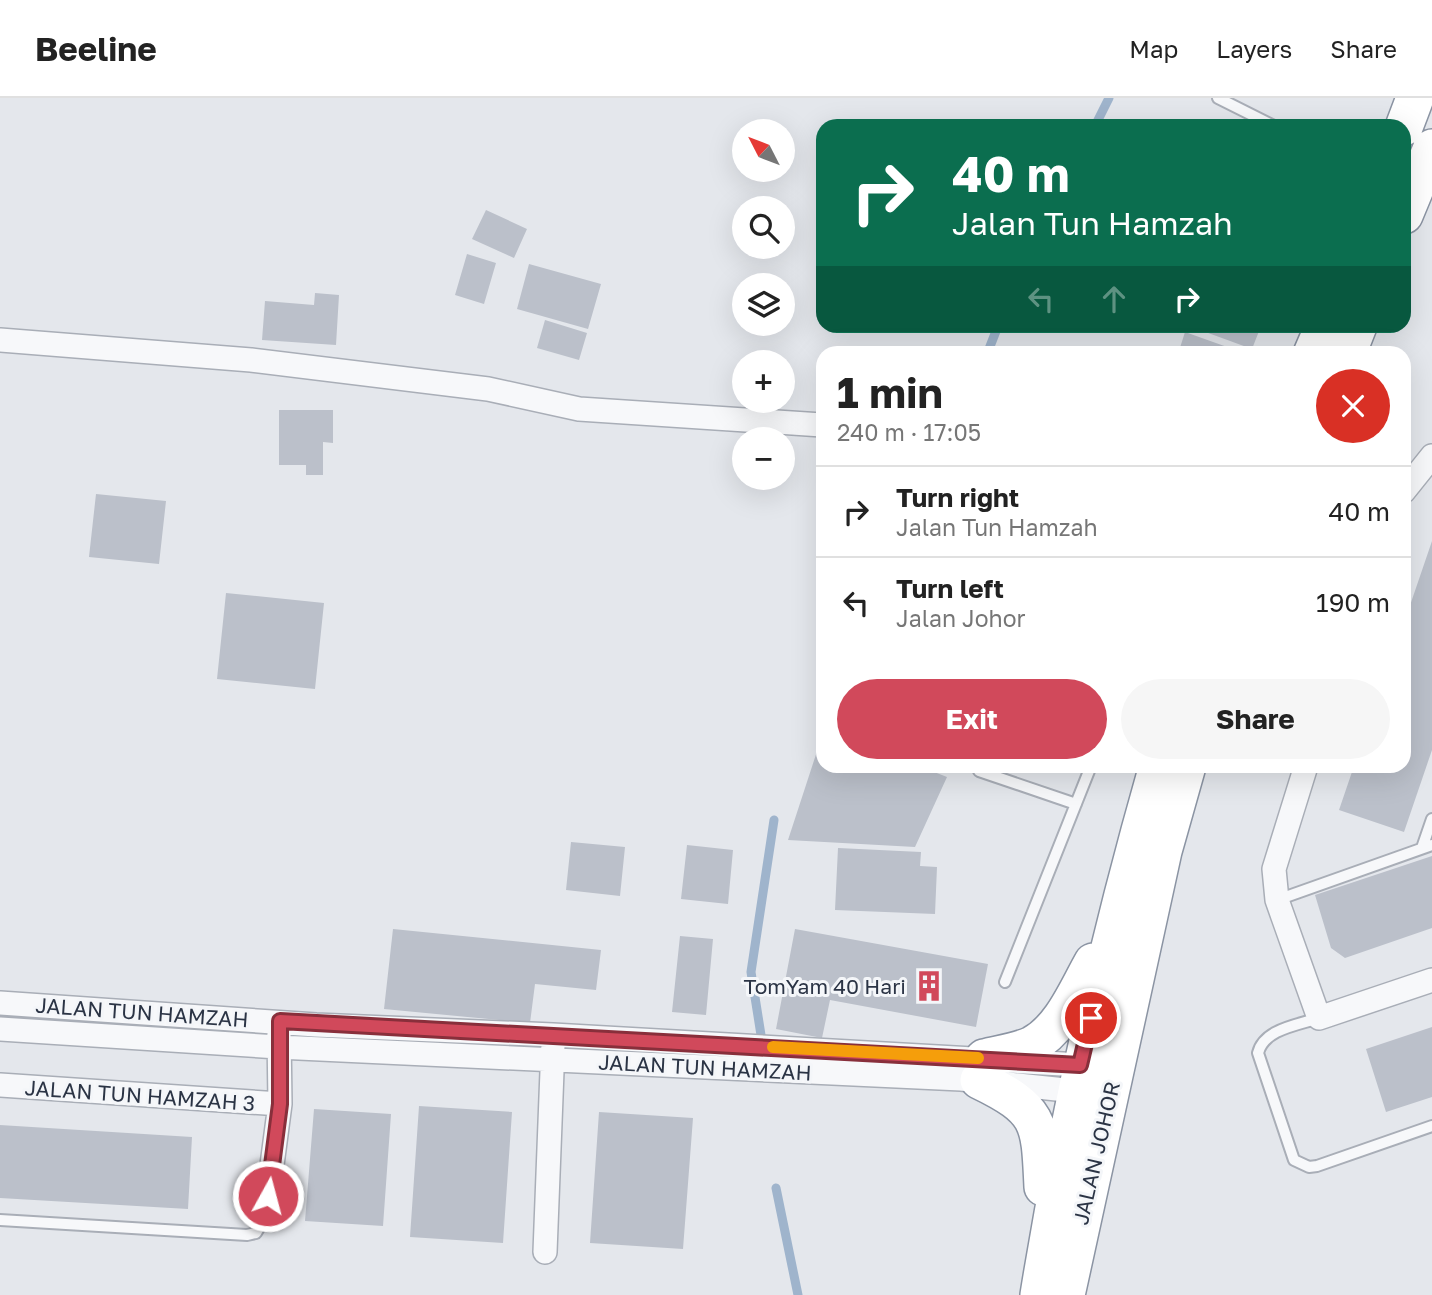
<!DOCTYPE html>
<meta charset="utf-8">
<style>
:root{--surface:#fff;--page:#f6f6f6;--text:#222;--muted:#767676;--line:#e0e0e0;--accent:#d1495b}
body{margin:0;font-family:"Golos Text",sans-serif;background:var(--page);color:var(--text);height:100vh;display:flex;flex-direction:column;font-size:26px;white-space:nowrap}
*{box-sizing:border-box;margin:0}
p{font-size:23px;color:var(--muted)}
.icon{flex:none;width:38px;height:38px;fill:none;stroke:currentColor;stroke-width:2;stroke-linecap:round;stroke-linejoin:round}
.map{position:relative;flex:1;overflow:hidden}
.drawer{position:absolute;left:816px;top:248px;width:595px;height:427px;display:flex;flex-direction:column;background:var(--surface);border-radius:21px;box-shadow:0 7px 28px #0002}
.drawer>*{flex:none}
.top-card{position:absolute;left:816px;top:21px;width:595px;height:214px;border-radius:21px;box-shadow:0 7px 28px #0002;background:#0b6e4f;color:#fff;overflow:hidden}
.needle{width:46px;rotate:312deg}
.controls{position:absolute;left:732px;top:21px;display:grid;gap:14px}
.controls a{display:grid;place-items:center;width:63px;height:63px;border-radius:50%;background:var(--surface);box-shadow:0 7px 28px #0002;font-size:35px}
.pin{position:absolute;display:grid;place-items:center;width:60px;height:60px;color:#fff;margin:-30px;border:4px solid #fff;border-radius:50%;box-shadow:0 2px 7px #0007}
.me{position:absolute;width:77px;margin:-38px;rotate:7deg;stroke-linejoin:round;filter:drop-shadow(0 0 5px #0008)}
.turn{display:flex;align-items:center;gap:24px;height:147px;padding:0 21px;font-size:32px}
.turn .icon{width:91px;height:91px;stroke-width:2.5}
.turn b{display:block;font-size:49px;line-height:60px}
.lanes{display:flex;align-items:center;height:66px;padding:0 21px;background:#0003;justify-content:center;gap:35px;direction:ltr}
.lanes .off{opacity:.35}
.round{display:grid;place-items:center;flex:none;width:74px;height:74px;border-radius:37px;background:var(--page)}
.head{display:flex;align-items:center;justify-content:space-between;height:119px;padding:0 21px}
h1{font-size:42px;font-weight:700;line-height:52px}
.cta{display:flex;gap:14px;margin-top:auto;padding:14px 21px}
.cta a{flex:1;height:80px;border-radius:42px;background:var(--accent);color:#fff;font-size:28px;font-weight:700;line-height:80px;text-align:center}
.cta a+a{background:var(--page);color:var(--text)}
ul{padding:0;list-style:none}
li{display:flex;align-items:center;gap:21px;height:91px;padding:0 21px;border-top:2px solid var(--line)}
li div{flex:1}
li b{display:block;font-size:26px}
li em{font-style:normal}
header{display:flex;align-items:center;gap:42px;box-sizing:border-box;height:98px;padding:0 35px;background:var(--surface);border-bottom:2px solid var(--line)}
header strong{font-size:33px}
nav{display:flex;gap:38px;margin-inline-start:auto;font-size:24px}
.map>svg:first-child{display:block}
</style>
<header>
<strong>Beeline</strong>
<nav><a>Map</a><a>Layers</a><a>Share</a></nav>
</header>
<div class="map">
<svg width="1432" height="1197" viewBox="0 0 1432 1197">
<rect width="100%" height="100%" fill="#e4e7ec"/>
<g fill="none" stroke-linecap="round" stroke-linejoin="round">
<path stroke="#9fb4cc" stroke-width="9" d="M 1095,28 L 1109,0
M 987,256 L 998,228
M 761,937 L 751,874 L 774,722
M 776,1090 L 798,1197"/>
</g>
<path fill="#bbc0ca" d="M 486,112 L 527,131 L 514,160 L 472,141 Z
M 467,156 L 496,165 L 484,206 L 455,197 Z
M 529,166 L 601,186 L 588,231 L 517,211 Z
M 315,195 L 339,197 L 336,247 L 262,242 L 265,203 L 314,207 Z
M 545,222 L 587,235 L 579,262 L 537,250 Z
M 1202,228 L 1261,228 L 1252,251 L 1200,232 Z
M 1185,234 L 1244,255 L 1244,256 L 1178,256 Z
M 279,312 L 333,312 L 333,345 L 323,344 L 323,377 L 306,377 L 306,367 L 279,367 Z
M 96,396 L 166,403 L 159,466 L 89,459 Z
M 1432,443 L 1432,652 L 1404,734 L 1339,712 L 1354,668 L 1404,668 L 1404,525 Z
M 226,495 L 324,505 L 315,591 L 217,581 Z
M 822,638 L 822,668 L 919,668 L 947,679 L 915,749 L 788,742 Z
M 571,744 L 625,749 L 620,798 L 566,792 Z
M 687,747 L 733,752 L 728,806 L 681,801 Z
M 838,750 L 921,754 L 920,768 L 937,769 L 935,816 L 835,812 Z
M 1432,758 L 1432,830 L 1345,860 L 1331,850 L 1315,797 Z
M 393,831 L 601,852 L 596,892 L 535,886 L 530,925 L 384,911 Z
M 795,831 L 988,866 L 976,929 L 830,902 L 822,940 L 776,931 Z
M 680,838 L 713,841 L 706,917 L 672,914 Z
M 1432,929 L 1432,999 L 1386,1014 L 1366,951 Z
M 419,1008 L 512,1014 L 503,1145 L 410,1139 Z
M 314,1011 L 391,1016 L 383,1128 L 305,1123 Z
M 599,1014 L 693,1020 L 683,1151 L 590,1145 Z
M 0,1027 L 192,1039 L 188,1111 L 0,1100 Z"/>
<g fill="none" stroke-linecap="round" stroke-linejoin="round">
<defs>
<path id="service" d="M 1218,0 L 1274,28
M 979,673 L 1076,706
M 1422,750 L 1432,721
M 1277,802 L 1432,747
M 1005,884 L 1091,668
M 1319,920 C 1298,927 1264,931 1258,955 L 1294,1062 L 1309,1069 L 1317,1068 L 1432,1028
M 0,1122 L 247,1137 L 256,1135 L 265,1120"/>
<path id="minor" d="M 0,242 L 251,262 L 488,291 L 579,311 L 822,327
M 1404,393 L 1432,358
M 1306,668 L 1274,771 L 1277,802 L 1319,920 L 1432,882
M 0,905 L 316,927 L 553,937 L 1080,967
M 0,931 L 278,949 L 961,981 L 1075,993
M 0,987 L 280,1006
M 265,1120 L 280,1006 L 279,936
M 545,1154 L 553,947"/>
<path id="trunk" d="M 1404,29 L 1415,0
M 1404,117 L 1432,50
M 1312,256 L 1324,228
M 1347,256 L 1358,228
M 984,960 C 1000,956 1017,954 1032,947 C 1062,931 1077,892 1093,864
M 979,982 C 1041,1012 1040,1024 1043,1089
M 1039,1197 C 1068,1018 1108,843 1158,668
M 1066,1197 L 1163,753 L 1187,668"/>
</defs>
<use href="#service" stroke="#a9aeb7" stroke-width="14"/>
<use href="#minor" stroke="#a9aeb7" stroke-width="26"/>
<use href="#trunk" stroke="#8b94a3" stroke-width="40"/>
<use href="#service" stroke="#f7f8fa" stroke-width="10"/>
<use href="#minor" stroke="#f7f8fa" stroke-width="23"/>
<use href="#trunk" stroke="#fff" stroke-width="37"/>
</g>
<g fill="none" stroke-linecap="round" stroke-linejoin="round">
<defs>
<path id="route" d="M 268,1098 L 280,1006 L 280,923 L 1080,967 L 1091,920"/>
</defs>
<use href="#route" stroke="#882f3b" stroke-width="18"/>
<use href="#route" stroke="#d1495b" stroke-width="12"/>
<path stroke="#f59e0b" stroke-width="12" d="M 773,949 L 978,960"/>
</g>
<defs>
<symbol id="building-bare" viewBox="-9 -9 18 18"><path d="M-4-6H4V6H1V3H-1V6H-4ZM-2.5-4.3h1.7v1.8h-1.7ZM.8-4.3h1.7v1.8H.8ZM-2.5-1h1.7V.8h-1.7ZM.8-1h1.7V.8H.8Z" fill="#d1495b" stroke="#f4f6f9" stroke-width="2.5" paint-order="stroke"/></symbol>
</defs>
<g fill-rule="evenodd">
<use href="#building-bare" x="907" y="866" width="44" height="44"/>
</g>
<g text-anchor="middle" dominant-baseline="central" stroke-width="6" stroke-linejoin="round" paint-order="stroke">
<g font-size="21" fill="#2b3445" stroke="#f4f6f9" text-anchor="end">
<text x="906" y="888">TomYam 40 Hari</text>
</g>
<g font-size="21" fill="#2b3445" stroke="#f4f6f9">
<text transform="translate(142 914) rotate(4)">JALAN TUN HAMZAH</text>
<text transform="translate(705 969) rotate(3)">JALAN TUN HAMZAH</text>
<text transform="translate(140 997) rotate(4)">JALAN TUN HAMZAH 3</text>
<text transform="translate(1096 1055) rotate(-77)">JALAN JOHOR</text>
</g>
</g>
</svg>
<div class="controls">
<a><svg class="needle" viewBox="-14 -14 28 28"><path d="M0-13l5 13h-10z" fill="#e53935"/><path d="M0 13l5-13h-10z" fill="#767676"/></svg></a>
<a><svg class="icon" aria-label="search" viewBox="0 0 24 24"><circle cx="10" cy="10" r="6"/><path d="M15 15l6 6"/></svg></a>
<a><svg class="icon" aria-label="layers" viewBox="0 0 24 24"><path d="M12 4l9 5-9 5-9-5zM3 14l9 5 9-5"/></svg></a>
<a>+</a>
<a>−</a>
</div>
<div class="pin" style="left:1091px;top:920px;background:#d93025"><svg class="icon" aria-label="arrive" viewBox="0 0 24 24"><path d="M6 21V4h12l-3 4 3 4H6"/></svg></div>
<svg class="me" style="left:268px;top:1098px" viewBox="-20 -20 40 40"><circle r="17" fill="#d1495b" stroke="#fff" stroke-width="3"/><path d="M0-11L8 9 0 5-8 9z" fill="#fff"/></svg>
<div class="top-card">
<div class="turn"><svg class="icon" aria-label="right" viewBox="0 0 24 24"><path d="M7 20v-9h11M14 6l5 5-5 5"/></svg><div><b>40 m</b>Jalan Tun Hamzah</div></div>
<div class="lanes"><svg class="icon off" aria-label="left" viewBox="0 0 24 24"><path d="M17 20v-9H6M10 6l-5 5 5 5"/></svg><svg class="icon off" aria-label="ahead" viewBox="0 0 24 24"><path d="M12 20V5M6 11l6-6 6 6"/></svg><svg class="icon" aria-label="right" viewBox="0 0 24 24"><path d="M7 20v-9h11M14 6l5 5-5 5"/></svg></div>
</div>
<section class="drawer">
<div class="head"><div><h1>1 min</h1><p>240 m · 17:05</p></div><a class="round" style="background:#d93025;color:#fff"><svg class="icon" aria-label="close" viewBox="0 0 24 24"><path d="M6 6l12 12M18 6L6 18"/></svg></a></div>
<ul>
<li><svg class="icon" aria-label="right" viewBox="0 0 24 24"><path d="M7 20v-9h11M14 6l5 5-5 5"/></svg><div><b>Turn right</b><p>Jalan Tun Hamzah</p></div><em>40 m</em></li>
<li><svg class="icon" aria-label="left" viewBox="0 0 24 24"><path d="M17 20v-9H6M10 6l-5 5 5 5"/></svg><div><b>Turn left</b><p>Jalan Johor</p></div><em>190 m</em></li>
</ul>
<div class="cta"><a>Exit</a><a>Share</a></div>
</section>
</div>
